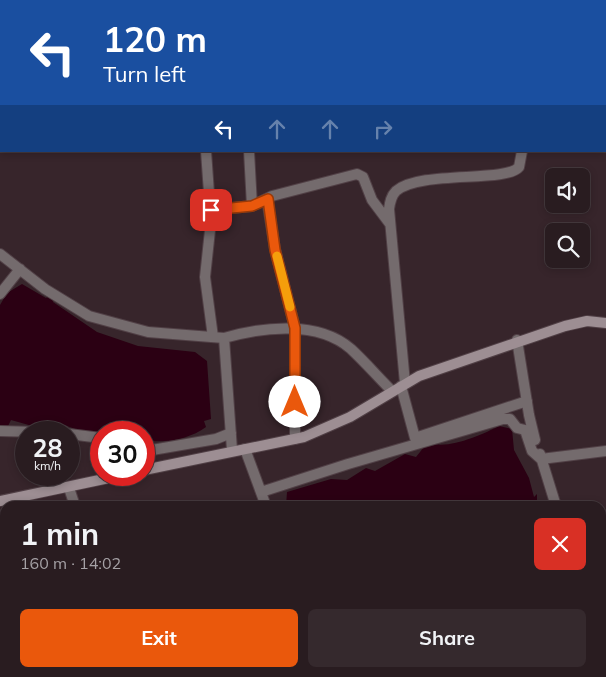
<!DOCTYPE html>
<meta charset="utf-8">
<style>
:root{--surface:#291c20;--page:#35292d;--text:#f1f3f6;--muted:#a5a1a5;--line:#453a3e;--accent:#ea580c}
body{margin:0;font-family:Mulish,sans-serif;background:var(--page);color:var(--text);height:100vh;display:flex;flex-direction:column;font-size:19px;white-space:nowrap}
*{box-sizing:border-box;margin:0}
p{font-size:16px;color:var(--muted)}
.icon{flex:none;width:28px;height:28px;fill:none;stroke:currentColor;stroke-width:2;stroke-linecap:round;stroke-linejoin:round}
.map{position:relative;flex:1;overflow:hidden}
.sheet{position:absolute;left:0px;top:501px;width:606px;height:176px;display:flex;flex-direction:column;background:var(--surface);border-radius:15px 15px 0 0;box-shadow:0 2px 8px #0003,0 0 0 1px var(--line)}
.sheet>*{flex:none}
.top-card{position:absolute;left:0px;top:0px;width:606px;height:152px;box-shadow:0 2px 8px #0003,0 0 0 1px var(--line);background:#1a4fa0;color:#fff;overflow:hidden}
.tools{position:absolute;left:545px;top:168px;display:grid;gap:10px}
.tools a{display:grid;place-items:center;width:45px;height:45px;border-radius:8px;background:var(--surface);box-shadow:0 2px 8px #0003,0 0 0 1px var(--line);font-size:25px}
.speed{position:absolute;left:15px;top:421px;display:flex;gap:10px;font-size:25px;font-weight:700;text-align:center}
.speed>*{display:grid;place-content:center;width:65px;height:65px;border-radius:50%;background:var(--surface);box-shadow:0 2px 8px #0003,0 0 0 1px var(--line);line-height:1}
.speed small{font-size:12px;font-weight:400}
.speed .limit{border:8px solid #d22;background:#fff;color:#111}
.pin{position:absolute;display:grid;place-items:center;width:42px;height:42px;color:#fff;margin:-21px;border-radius:10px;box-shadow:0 2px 8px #0006}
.me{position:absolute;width:55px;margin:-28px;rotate:0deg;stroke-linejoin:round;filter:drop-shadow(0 0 4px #0008)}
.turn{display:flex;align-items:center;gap:18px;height:105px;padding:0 20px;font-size:22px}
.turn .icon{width:65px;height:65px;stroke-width:2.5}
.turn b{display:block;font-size:35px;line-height:42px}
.lanes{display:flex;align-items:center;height:48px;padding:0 20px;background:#0003;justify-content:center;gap:25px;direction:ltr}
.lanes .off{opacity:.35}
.round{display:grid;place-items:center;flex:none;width:52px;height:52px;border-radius:8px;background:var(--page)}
.summary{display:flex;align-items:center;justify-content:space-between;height:85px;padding:0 20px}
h1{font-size:30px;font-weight:700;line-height:38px}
.primary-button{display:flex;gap:10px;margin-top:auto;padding:10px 20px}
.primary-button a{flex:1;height:58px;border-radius:8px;background:var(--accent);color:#fff;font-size:20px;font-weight:700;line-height:58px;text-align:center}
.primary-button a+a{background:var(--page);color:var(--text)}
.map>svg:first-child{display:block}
</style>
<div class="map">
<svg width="606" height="677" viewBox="0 0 606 677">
<rect width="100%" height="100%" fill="#37252b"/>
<path fill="#2b0013" d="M 22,284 L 46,298 L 52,294 L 53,302 L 97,332 L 138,346 L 195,352 L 207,361 L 211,419 L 204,421 L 206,427 C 190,439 164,444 144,440 L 144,432 L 112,431 L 101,432 L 98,437 L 64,425 L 43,429 L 11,420 L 6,430 L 0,429 L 0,305 L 7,293 Z
M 499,426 L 512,429 L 514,450 L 529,478 L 534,497 L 537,494 L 537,506 L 286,506 L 287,492 L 331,479 L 347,480 L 366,468 L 375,471 L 405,454 L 416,457 L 428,442 C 445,451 482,435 499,426 Z"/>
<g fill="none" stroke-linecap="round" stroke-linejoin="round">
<path stroke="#2b0013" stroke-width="11" d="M 601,630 L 606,625
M 553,677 L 558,672"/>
<defs>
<path id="street" d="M 179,0 L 180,1
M 503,0 L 504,1
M 398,1 L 401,0
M 206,151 L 211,221 L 205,277 L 213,337
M 249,151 L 252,206
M 267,199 L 275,249 L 295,328 L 295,439
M 211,210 L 252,206 L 272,196 L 357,174 L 363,177 L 372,200 L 390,224
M 0,254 L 45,289 L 89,316 L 148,332 L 224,338
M 0,294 L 20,269
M 517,340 L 529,415 L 535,440
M 405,383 L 389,209 C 390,202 391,196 396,191 C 420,170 506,183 519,167 L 522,151
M 401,386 L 415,438 L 527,401
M 0,431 L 37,432
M 69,434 L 101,438
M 144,448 L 152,450 L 216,439 L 231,433
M 245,449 L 266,506
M 232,450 L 224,338 C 262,327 318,320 351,349 C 365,362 378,377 392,391
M 540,454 L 556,506
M 69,488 L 75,506
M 261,492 L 348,464 L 503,419 L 510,419 L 517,428 L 525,430 L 532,451 L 541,459 L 606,451
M 601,526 L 606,526
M 0,573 L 5,571
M 0,632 L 5,631
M 601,656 L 606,651
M 324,672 L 325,677
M 140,677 L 155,672
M 384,677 L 394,672
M 580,677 L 585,672"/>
<path id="secondary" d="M 144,470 L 304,437 L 350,417 L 419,376 L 565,326 L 587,321 L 606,323
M 0,501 L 123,475"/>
</defs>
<use href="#street" stroke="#514046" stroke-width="12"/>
<use href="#secondary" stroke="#514046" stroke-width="12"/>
<use href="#street" stroke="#746b6d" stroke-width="10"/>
<use href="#secondary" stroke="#9d8e93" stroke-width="10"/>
</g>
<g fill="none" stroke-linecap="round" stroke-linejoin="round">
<defs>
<path id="route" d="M 211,210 L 252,206 L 268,199 L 275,250 L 295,328 L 295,402"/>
</defs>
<use href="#route" stroke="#983908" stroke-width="12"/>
<use href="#route" stroke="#ea580c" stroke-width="9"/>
<path stroke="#f59e0b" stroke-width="9" d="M 277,256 L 290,307"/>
</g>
</svg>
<div class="tools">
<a><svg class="icon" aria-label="sound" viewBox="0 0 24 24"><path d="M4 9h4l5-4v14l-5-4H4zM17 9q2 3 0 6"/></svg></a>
<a><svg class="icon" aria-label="search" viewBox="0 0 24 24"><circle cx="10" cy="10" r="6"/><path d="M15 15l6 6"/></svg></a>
</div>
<div class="speed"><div>28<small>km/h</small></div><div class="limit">30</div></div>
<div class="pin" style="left:211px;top:210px;background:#d93025"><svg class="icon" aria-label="arrive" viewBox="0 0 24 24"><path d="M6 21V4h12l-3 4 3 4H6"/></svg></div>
<svg class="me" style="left:295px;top:402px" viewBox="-20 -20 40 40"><circle r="19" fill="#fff"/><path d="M0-13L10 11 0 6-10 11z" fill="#ea580c"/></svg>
<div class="top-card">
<div class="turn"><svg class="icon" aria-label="left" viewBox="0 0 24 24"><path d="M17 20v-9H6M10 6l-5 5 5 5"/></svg><div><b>120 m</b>Turn left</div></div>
<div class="lanes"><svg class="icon" aria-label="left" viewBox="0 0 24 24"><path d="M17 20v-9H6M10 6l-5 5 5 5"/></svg><svg class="icon off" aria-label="ahead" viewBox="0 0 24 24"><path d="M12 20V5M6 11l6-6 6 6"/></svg><svg class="icon off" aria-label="ahead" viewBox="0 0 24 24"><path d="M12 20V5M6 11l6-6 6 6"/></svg><svg class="icon off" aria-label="right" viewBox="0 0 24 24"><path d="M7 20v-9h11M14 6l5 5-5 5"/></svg></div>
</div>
<section class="sheet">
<div class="summary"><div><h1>1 min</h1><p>160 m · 14:02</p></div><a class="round" style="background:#d93025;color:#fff"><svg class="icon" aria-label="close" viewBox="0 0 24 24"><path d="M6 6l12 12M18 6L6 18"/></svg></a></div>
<div class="primary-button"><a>Exit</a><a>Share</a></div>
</section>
</div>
